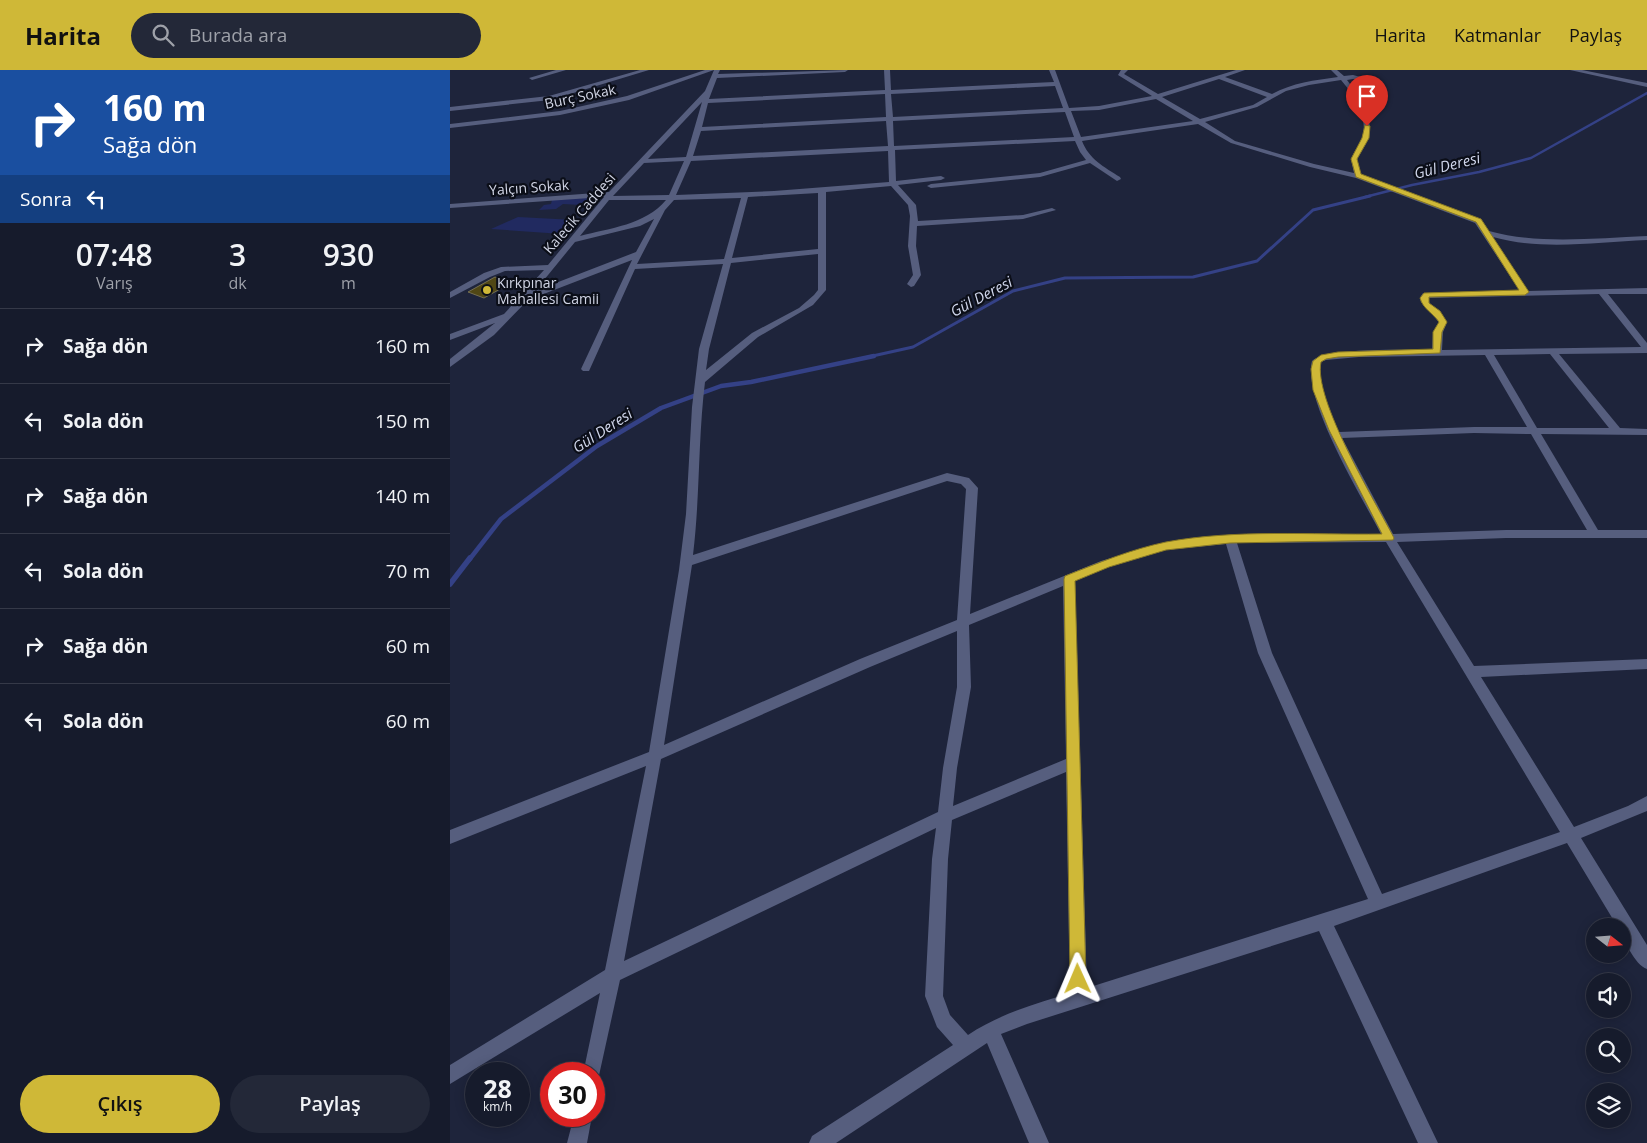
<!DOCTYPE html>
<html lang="tr">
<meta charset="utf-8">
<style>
:root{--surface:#161b2c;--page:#232838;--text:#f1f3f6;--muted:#9ea1a9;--line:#353948;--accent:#cfb837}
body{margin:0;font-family:"Open Sans",sans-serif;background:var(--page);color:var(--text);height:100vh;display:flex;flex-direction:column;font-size:19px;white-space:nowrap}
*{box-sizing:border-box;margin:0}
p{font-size:16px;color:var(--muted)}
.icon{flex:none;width:28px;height:28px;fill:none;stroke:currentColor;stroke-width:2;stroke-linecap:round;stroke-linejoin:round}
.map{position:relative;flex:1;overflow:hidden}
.details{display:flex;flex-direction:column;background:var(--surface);width:450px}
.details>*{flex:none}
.banner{background:#1a4fa0;color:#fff;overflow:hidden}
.needle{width:32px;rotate:107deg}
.tools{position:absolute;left:1136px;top:848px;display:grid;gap:10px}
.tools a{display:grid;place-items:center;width:45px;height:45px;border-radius:50%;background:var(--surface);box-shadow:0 2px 12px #0003,0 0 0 1px var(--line);font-size:25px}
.speed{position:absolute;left:15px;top:992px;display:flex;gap:10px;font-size:25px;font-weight:700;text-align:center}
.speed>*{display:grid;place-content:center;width:65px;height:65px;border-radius:50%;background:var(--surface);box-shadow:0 2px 12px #0003,0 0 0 1px var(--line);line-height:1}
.speed small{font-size:12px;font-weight:400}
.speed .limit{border:8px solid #d22;background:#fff;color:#111}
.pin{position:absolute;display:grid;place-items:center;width:42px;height:42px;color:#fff;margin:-51px -21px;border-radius:50% 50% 50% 0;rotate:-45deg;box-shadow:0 0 5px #0007}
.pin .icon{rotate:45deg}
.me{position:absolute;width:55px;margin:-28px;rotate:359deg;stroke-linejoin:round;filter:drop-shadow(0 0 4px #0008)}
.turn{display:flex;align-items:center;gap:18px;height:105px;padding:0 20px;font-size:22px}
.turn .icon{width:65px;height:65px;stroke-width:2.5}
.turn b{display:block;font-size:35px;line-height:42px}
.then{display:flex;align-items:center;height:48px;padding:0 20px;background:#0003;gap:10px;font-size:19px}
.eta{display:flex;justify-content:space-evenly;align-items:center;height:85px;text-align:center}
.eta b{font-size:30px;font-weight:600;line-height:35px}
.cta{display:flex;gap:10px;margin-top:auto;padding:10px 20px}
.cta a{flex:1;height:58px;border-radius:30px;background:var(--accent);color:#111;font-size:20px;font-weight:600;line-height:58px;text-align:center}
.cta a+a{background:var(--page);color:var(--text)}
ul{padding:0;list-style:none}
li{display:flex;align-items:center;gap:15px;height:75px;padding:0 20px;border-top:1px solid var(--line)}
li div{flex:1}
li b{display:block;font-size:19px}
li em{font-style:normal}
header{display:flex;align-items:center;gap:30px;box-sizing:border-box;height:70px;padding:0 25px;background:var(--accent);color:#111}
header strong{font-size:24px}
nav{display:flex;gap:28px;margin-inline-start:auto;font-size:18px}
.search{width:350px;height:45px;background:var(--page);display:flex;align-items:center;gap:12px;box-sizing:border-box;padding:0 18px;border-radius:28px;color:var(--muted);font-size:19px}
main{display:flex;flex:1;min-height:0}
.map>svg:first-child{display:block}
</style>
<header>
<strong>Harita</strong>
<div class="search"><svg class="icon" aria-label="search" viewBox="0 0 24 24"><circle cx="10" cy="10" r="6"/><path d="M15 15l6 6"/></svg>Burada ara</div>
<nav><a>Harita</a><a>Katmanlar</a><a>Paylaş</a></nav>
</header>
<main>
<section class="details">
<div class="banner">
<div class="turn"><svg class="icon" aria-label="right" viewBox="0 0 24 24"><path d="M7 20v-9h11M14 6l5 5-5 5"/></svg><div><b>160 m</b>Sağa dön</div></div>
<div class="then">Sonra<svg class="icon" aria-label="left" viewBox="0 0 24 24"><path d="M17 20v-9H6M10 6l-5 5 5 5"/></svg></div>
</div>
<div class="eta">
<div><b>07:48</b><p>Varış</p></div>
<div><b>3</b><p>dk</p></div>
<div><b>930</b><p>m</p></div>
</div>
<ul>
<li><svg class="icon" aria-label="right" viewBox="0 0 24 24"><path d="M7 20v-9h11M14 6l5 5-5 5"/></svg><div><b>Sağa dön</b></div><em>160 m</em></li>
<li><svg class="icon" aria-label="left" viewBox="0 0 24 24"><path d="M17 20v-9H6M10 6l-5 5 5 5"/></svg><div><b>Sola dön</b></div><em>150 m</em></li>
<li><svg class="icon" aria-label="right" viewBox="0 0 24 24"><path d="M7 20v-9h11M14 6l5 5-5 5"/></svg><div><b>Sağa dön</b></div><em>140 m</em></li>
<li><svg class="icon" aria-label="left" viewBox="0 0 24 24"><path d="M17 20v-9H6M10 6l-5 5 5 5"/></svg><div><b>Sola dön</b></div><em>70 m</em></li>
<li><svg class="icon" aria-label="right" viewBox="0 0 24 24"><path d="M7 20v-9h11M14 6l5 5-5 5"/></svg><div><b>Sağa dön</b></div><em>60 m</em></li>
<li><svg class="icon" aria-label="left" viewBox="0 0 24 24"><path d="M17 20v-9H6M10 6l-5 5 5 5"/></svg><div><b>Sola dön</b></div><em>60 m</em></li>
</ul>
<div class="cta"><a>Çıkış</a><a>Paylaş</a></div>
</section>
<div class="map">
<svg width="1197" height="1073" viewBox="0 0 1197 1073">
<rect width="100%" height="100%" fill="#1e243b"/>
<path fill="#212a60" d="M 149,127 C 140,139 127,134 113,134 L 106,139 L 89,140 L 94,135 L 101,134 L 102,130 Z
M 68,147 L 125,150 L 112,164 L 41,159 Z"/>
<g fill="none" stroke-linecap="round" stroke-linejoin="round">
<path stroke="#344186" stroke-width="2.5" d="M 915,127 L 962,115 L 1029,102 L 1081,88 L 1197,23"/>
<path stroke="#344186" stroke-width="3" d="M 418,287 L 463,277 L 563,221 L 615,208 L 743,207 L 807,191 L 863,140 L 920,126"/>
<path stroke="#344186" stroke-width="4.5" d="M 19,490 L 51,449 L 147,376 L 211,338 L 271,316 L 301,312 L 424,286"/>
<path stroke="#344186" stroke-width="5.5" d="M 0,514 L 20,488"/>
</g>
<path fill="#504715" stroke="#746e51" d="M 45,207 L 61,213 L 34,228 L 18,222 Z"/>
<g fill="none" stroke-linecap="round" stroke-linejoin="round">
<path fill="#565e7e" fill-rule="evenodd" d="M 106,0 L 116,0 L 82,10 L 79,8 Z
M 190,0 L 199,0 L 100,30 L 0,41 L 0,37 L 99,26 Z
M 255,0 L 264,0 L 179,30 L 110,45 L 0,58 L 0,54 L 110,41 L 177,26 Z
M 264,0 L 270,0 L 268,4 L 398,0 L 395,2 L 267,8 L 259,29 L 435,20 L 434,0 L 440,0 L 441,20 L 604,12 L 599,0 L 605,0 L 619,38 L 649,36 L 702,26 L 668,5 L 671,0 L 678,0 L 674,4 L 708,24 L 786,0 L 795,0 L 775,7 L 822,24 C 842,13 865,10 888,7 L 881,0 L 887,0 L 894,6 L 903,5 L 933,13 L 930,15 L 903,9 L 897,10 C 909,25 925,47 918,68 C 916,75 911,82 907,89 L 911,105 L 1031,149 L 1039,161 C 1090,175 1145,168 1197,166 L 1197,170 C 1147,172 1092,181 1043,167 L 1078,221 L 1197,218 L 1197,224 L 1158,224 L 1197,273 L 1197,283 L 1109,284 L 1170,358 L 1197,359 L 1197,365 L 1091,364 L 1148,460 L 1197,460 L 1197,468 L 1056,468 L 947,472 L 1024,596 L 1197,589 L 1197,599 L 1031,607 L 1124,757 L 1178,736 L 1197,726 L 1197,741 L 1131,768 L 1197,875 L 1197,899 C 1185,895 1172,869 1172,856 L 1167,856 L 1117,773 L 884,856 L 988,1073 L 968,1073 L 869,861 L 577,954 L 551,964 L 599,1073 L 579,1073 L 537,973 L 386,1073 L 359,1073 L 362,1066 L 503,975 L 487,957 L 475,926 L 482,789 L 486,758 L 170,910 L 148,1010 L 144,1012 L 144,1004 L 133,1004 L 150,923 L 0,1014 L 0,995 L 155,900 L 196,696 L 0,774 L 0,760 L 199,682 L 229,500 L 236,444 L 242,337 L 249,279 L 273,194 L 185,199 L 139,301 L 133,301 L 131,299 L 182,190 L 78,230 L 44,265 L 0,297 L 0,289 L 45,253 L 0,270 L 0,264 L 54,244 L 94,200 L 55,201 L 40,207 L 0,228 L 0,222 L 34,203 L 51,197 L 98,195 L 154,127 L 0,138 L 0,134 L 159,122 L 255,21 ZM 769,9 L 817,27 L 803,35 L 750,49 L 712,27 ZM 891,10 C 904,25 919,48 912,68 C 909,75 904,82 901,89 L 904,103 L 864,94 L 785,71 L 755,52 L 807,37 L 836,21 L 859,15 ZM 605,16 L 613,38 L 443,47 L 441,24 ZM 435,24 L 436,47 L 252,57 L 258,33 ZM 706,29 L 743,51 L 631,67 L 621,41 L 649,40 ZM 252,32 L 236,87 L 198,89 ZM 615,42 L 624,67 L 444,76 L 443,51 ZM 436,51 L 438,76 L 243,86 L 251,61 ZM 748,54 L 781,73 L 860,97 L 906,108 L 1025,153 L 1070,221 L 973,223 L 970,228 L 971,232 L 989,252 L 983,262 L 982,280 C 959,280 876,277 862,291 C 852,330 912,427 931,464 L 780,465 L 716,472 L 651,491 L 520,544 L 528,418 L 519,408 L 497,403 L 243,485 C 250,428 248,369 255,312 L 308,267 L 363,235 L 376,220 L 376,122 L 441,116 L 458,135 L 460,146 L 458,176 L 463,205 L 457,214 L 461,217 L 464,216 L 471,205 L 466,176 L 467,156 L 573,149 L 606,140 L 602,138 L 573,145 L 468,151 L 466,135 L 448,115 L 491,110 L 495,108 L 491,106 L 446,111 L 445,80 L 625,71 L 630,82 L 636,90 L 590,103 L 481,114 L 477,116 L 481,118 L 590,107 L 640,93 L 667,111 L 671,109 L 670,107 C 654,97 639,89 632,71 ZM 438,81 L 439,112 L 324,121 L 226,125 L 241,91 ZM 234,91 L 219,125 L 163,126 L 194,93 ZM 368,123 L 368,179 L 282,188 L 298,127 ZM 291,128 L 274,189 L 187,194 L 215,140 L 224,130 ZM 159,130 L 216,130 C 195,155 160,158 130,166 ZM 204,149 L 186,182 L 85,221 L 125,172 L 190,156 ZM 368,184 L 368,220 L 364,225 L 349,238 L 302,263 L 256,300 L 259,279 L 281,193 ZM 1149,224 L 1191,277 L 992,280 L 993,262 L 997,252 L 980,234 L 978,228 ZM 1100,284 L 1159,358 L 1087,358 L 1044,285 ZM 1035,285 L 1077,357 L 1024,357 L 889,362 C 880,342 866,314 871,292 L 876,290 L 909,287 ZM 1024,363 L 1081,364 L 1137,460 L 1056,460 L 943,464 L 892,368 ZM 497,411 L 511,414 L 516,419 L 507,550 L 410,589 L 214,675 L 242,495 ZM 936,472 L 1110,762 L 932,824 L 822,583 L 787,473 ZM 776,474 L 808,583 L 918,829 L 637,918 L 625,511 L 659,497 L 716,480 ZM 613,516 L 616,689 L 503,736 L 507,698 L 521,617 L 519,555 ZM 507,561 L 507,617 L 493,698 L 488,742 L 174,891 L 211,689 L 420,597 ZM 616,702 L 620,923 C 585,934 549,944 518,965 L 500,945 L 493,926 L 498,789 L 502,750 Z
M 1120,0 L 1132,0 L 1197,13 L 1197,17 Z
M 124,1046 L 142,1046 L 137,1073 L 117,1073 Z"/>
</g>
<path fill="#cfb837" stroke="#877824" d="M 915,55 L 920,56 L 919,68 L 907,89 L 911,104 L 1031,149 L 1079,222 L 1075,225 L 979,227 L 979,233 L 990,241 L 997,252 L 992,262 L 990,283 L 888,287 L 876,289 L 871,292 C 863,329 925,431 944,468 L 943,470 L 780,473 L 716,480 L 659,497 L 625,511 L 636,909 L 634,915 L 628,917 L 623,915 L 620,909 L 614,509 L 615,506 C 648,493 682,479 716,472 C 786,459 861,465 932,464 L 879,360 L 863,320 L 861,299 L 863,291 L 871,285 L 888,282 L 983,279 L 983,262 L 989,252 C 983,243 973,239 970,228 L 974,223 L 1069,220 L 1026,152 L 906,107 L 901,89 L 912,68 Z"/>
<circle fill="#cfb837" stroke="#0b0e18" stroke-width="2" cx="37" cy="220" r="5"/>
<g text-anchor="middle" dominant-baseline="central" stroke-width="4.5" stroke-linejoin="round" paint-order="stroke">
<g font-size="14" fill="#d1d5e5" stroke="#0b0e18">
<text transform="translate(130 26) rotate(-12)">Burç Sokak</text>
<text transform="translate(79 117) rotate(-4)">Yalçın Sokak</text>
<text transform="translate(129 143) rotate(-49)">Kalecik Caddesi</text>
</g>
<g font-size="14" fill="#d1d5e5" stroke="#0b0e18" text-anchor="start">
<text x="47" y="212">Kırkpınar<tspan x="47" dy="16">Mahallesi Camii</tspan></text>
</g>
<g font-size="15" font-style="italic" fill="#d1d7ec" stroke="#0b0e18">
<text transform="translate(997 95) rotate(-14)">Gül Deresi</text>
<text transform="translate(531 226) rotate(-28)">Gül Deresi</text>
<text transform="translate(152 360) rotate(-33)">Gül Deresi</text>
</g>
</g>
</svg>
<div class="tools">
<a><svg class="needle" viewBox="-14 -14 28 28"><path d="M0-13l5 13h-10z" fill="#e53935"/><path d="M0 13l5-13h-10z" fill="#9ea1a9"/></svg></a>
<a><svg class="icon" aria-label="sound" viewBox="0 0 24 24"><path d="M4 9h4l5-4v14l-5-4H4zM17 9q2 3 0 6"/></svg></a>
<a><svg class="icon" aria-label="search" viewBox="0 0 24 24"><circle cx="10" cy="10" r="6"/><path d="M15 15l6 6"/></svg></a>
<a><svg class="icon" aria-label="layers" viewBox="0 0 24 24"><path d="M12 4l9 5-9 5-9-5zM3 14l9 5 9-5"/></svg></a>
</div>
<div class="speed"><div>28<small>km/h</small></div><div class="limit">30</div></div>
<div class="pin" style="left:917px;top:56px;background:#d93025"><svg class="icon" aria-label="arrive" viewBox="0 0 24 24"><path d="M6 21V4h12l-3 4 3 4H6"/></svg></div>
<svg class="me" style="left:628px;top:909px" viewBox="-20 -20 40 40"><path d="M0-17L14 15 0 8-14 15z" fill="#cfb837" stroke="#fff" stroke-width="4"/></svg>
</div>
</main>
